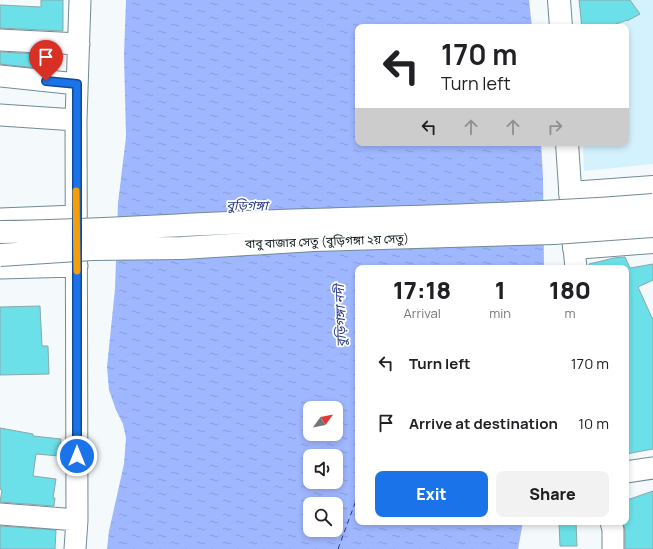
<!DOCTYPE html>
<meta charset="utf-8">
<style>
:root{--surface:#fff;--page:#f2f2f2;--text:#202124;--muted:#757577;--accent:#1a73e8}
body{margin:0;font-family:Manrope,"Noto Sans Bengali",sans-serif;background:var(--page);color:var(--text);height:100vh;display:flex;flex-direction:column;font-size:15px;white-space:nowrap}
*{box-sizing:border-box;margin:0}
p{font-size:13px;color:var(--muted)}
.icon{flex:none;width:22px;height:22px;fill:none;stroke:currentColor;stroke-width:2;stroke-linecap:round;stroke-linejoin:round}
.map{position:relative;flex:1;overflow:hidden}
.drawer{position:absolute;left:355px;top:265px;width:274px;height:260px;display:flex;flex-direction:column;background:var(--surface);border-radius:8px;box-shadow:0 2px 6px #0003}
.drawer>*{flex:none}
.banner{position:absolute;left:355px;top:24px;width:274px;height:122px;border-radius:8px;box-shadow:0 2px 6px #0003;background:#fff;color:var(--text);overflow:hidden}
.needle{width:26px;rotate:57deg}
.tools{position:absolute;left:303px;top:401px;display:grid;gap:8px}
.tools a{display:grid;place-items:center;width:40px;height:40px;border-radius:8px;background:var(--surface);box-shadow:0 2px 6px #0003;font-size:20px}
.pin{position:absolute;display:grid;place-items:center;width:34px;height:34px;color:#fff;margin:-41px -17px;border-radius:50% 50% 50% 0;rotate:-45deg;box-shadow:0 0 4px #0007}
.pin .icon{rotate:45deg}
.me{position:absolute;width:44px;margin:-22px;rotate:0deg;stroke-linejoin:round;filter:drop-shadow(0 0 3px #0008)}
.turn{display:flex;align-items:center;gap:14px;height:84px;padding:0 20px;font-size:18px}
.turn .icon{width:52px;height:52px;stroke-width:2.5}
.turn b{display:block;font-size:28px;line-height:34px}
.lanes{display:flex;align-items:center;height:38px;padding:0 20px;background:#0003;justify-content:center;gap:20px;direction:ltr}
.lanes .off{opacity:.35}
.eta{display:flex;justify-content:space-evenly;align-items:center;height:68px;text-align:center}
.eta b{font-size:24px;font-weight:800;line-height:28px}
.primary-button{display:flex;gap:8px;margin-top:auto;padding:8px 20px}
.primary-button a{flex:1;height:46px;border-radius:8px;background:var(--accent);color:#fff;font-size:16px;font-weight:800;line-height:46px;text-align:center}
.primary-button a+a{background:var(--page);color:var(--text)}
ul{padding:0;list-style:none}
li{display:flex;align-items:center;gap:12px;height:60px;padding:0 20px}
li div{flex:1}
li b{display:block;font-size:15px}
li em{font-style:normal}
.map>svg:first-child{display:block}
</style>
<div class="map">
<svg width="653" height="549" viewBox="0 0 653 549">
<defs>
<pattern id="water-ripples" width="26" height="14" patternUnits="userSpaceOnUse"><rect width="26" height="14" fill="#9fb7ff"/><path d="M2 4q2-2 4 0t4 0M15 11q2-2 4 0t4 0" fill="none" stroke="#889dda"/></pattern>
</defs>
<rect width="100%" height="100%" fill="#f4f9fc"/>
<path fill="#d4f2fe" d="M 580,0 L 653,0 L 653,164 L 584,171 L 583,143 L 626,143 L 626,27 L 580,27 Z"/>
<path fill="url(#water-ripples)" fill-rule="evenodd" d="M 126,0 L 529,0 L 532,27 L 358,27 L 358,143 L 541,143 L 543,177 L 544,266 L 544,268 L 358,268 L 358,522 L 523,522 L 518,549 L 107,549 L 109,531 L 124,464 L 126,438 L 123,424 L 116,410 L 109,390 L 107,367 L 115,289 L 118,203 L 126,137 L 124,55 ZM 310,408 L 336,408 L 336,434 L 310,434 ZM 310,456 L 336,456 L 336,482 L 310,482 ZM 310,504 L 336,504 L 336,530 L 310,530 Z"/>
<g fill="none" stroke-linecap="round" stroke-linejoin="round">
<path stroke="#28398a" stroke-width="1" stroke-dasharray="5 4" stroke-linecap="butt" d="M 338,549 L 358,495"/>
</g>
<path fill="#6be0e8" stroke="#89a8aa" d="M 41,0 L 63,0 L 63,31 L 0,28 L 0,5 L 41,7 Z
M 579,0 L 630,0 L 640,14 L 627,21 L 627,20 L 608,27 L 582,27 Z
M 0,52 L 38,54 L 37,68 L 0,64 Z
M 625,257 L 630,268 L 653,264 L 653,280 L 638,287 L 653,320 L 653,449 L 626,454 L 626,268 L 589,268 L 589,264 L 614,258 Z
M 40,306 L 42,346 L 48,346 L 49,374 L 0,375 L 0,307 Z
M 0,428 L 33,434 L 33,436 L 61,439 L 59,456 L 36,454 L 33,476 L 56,479 L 53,498 L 55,498 L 54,506 L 0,502 L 2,490 L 0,489 Z
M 653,491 L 653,549 L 625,549 L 625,530 L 623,522 L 626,522 L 627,500 Z
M 559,522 L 576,522 L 577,546 L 560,546 Z
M 0,526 L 56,530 L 55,549 L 0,549 Z"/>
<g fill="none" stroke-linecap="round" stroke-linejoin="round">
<defs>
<path id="minor" d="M 0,40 L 79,44
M 0,76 L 77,84
M 0,115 L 76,120
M 0,219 L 76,216
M 574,248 L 576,268
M 0,268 L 77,266
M 626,472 L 653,468
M 0,514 L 77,520
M 611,522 L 613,530 L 613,549
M 75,549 L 77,520 L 76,120 L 80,0"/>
<path id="highway" d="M 559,0 L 561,27
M 567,143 L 574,248 L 653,242
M 570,193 L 653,187"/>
</defs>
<use href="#minor" stroke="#718b95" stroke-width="23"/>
<use href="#highway" stroke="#718b95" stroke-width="24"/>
<use href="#minor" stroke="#fff" stroke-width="21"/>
<use href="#highway" stroke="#fff" stroke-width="22"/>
<defs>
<path id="highway-bridge" d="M 0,232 C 93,231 186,224 279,221 C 404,217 529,215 653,205
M 0,255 L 92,249 L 182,248 L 314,240 L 554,233 L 653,226"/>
</defs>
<use href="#highway-bridge" stroke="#718b95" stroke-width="24" stroke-linecap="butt"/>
<use href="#highway-bridge" stroke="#fff" stroke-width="22"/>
</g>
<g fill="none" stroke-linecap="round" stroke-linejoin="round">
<defs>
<path id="route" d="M 46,81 L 77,84 L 77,456"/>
</defs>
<use href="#route" stroke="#114b97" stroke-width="10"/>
<use href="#route" stroke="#1a73e8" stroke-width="7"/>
<path stroke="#f59e0b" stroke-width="7" d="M 76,191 L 77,271"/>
</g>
<g text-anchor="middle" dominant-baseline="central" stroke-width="3.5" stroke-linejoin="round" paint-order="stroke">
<g font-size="12" fill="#141e22" stroke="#fff">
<text transform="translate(327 241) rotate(-2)">বাবু বাজার সেতু (বুড়িগঙ্গা ২য় সেতু)</text>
</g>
<g font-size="13" font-style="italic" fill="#28398a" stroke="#fff">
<text x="247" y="205">বুড়িগঙ্গা</text>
<text transform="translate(340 316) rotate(-92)">বুড়িগঙ্গা নদী</text>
</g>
</g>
</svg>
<div class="tools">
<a><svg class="needle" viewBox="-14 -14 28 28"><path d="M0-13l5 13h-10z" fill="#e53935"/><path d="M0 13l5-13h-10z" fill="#757577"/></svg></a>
<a><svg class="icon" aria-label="sound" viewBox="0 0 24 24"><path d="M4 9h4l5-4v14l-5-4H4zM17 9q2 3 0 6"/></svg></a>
<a><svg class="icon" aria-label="search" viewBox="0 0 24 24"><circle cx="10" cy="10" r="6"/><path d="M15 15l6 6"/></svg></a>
</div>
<div class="pin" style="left:46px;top:81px;background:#d93025"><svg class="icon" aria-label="arrive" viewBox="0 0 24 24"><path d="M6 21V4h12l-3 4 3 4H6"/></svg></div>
<svg class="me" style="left:77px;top:456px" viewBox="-20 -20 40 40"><circle r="17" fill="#1a73e8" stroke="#fff" stroke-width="3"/><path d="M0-11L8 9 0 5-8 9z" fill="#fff"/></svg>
<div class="banner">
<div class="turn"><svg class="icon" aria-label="left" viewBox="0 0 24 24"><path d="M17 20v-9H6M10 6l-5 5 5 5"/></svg><div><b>170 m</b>Turn left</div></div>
<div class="lanes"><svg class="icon" aria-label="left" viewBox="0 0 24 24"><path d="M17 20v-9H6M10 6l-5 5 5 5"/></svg><svg class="icon off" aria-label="ahead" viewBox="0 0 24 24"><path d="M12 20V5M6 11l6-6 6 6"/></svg><svg class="icon off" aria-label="ahead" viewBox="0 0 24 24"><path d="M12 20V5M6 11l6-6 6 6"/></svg><svg class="icon off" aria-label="right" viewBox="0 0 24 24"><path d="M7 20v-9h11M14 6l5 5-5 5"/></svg></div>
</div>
<section class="drawer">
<div class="eta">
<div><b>17:18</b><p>Arrival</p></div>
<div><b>1</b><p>min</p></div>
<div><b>180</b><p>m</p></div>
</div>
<ul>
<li><svg class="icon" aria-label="left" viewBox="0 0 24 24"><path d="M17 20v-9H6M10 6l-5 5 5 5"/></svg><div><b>Turn left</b></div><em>170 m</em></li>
<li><svg class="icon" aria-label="arrive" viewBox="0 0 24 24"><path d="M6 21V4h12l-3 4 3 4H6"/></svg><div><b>Arrive at destination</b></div><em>10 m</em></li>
</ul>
<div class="primary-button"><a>Exit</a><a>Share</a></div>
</section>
</div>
